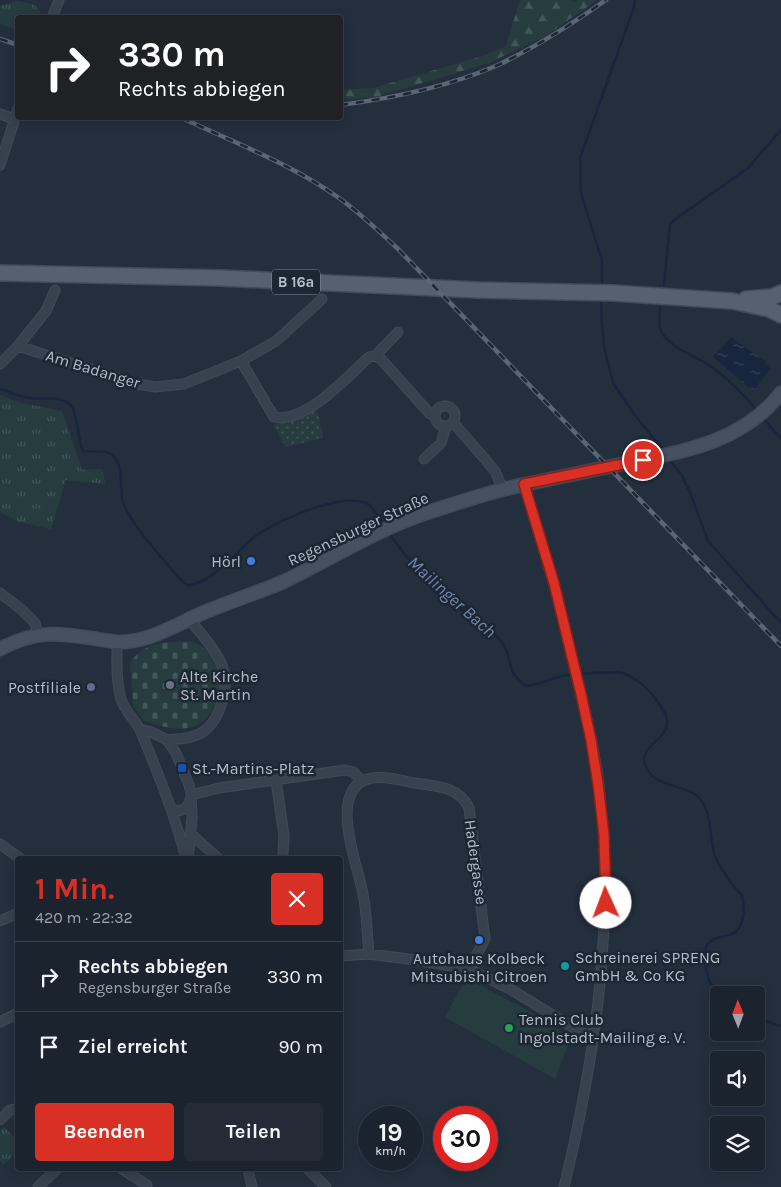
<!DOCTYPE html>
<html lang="de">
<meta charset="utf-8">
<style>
:root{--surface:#1b232e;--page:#242b36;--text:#f1f3f6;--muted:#a0a4aa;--line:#39404a;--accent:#d93025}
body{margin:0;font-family:Karla,sans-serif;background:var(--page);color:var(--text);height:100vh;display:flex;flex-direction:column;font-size:19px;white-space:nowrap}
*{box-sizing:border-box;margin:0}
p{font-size:16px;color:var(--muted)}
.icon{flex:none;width:28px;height:28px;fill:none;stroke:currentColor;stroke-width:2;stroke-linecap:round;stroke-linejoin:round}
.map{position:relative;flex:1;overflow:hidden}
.details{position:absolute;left:15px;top:856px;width:328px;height:315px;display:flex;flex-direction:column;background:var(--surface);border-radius:5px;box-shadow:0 2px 12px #0003,0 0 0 1px var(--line)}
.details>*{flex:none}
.guide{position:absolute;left:15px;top:15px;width:328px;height:105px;border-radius:5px;box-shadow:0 2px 12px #0003,0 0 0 1px var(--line);background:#202124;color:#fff;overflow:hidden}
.needle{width:32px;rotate:359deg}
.tools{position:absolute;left:710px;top:986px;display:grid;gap:10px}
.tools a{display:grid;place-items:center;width:55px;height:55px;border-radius:5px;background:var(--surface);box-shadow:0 2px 12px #0003,0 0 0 1px var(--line);font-size:25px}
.speed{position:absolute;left:358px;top:1106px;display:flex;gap:10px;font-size:25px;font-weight:700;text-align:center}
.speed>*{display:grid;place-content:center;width:65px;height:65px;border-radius:50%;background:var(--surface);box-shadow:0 2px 12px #0003,0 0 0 1px var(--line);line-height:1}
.speed small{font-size:12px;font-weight:400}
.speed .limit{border:8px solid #d22;background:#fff;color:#111}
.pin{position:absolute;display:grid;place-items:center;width:42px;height:42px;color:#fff;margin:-21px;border:2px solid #fff;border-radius:50%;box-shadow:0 1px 5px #0007}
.me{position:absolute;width:55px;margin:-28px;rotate:358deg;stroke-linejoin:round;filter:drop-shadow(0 0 4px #0008)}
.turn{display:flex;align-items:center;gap:18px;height:105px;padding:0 20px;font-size:22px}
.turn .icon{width:65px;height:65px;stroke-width:2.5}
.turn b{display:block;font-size:35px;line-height:42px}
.round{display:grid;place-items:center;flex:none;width:52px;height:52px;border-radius:5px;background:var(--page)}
.overview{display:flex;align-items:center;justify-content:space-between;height:85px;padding:0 20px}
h1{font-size:30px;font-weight:700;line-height:38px;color:var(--accent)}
.action{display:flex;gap:10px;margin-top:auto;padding:10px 20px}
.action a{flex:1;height:58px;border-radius:5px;background:var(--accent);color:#fff;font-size:20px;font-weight:700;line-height:58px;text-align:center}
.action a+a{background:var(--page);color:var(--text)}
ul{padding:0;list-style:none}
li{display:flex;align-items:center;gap:15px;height:70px;padding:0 20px;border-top:1px solid var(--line)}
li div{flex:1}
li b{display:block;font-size:19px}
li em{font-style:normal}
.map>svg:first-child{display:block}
</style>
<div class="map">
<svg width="781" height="1187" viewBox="0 0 781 1187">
<defs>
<pattern id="grass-tufts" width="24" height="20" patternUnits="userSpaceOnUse" patternTransform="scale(1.25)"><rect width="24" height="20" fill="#263c3f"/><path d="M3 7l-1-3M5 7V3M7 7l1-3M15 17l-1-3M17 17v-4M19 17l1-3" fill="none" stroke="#435659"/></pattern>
<pattern id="forest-firs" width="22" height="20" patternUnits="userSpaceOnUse" patternTransform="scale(1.25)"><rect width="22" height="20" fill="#263c3f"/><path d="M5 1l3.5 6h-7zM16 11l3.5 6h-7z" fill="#435659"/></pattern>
<pattern id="cemetery-stones" width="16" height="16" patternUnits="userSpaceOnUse" patternTransform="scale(1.25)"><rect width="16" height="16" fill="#263c3f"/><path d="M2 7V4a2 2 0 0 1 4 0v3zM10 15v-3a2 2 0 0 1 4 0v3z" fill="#435659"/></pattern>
<pattern id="park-dots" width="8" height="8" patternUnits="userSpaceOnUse" patternTransform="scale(1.25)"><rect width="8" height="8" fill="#263c3f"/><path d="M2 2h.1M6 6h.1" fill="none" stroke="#435659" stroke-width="1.8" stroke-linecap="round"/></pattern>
<pattern id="water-ripples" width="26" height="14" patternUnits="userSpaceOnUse" patternTransform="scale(1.25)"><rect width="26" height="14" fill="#17263c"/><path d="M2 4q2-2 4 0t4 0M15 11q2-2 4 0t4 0" fill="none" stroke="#364457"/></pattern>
</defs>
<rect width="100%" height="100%" fill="#242f3e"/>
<path fill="url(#grass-tufts)" d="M 18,1 L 35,5 L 42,15 L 41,17 L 18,18 L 17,30 L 0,24 L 0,6 Z
M 0,395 L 21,403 L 62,411 L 82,470 L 103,469 L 105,484 L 66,480 L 51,529 L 19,522 L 0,512 Z
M 4,1127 L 17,1140 L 18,1153 L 3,1165 L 0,1161 L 0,1130 Z"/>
<path fill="url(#forest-firs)" d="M 520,0 L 571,0 L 574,3 L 578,0 L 597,0 L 544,37 L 489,63 L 376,97 L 340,100 L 340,90 L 373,88 L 486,55 L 506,46 Z"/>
<path fill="url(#cemetery-stones)" d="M 191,641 C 200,645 213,653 217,663 C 227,686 215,723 189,728 C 173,731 158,725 144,721 L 133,705 L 130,663 C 146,640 165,643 191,641 Z"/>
<path fill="url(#park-dots)" d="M 315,411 L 319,416 L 323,438 L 286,447 L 273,425 Z"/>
<path fill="#263c3f" d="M 466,978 L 525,1009 L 571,1038 L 555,1079 L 445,1017 Z"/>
<path fill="url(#water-ripples)" d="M 731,337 L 766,361 L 770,369 L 753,391 L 713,357 Z"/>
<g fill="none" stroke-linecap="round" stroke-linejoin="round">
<path stroke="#17263c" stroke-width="2.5" d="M 664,285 L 670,223 L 748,168 L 781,130
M 602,288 L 602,261 L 581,193 L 580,158 L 634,7 L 635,0
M 602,299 L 601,311 L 604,347 L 613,383 L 634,414 L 663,450
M 660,308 C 660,316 658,324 661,331 C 668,347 695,356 709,365 C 726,377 744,394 757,411
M 0,389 C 10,392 19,397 30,398 C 43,400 65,394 73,409 C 79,423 77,438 83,451 C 94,453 106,447 115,458 C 124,469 119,489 123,502 C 130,524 165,561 180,579 L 187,585 C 215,584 238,547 260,533 C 282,519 344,491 368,504 C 374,508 379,519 384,525
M 762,417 L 781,439
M 669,459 L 681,474 L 689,490 L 708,541 L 781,623
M 388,532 C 409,562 433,587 462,610 C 472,618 497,633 503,644 C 515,663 503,668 526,686 C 539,685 549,679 562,676 C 571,674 613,671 622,673 C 627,674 632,678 636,680 C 646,686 670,712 667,725 C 664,743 635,747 647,769 C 656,786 682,785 696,795 C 715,810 707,839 716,859 C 720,867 727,877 732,884 C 735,888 740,892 742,896 C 745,906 744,917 740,926 C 735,937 724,935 714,939 C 711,941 708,944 706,946 C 703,964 707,982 719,996
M 756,1018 L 781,1026"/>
<defs>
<path id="street" d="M 52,18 L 59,0
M 0,114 L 14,119
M 0,165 L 18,109
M 18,346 L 46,311 L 55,290
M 375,356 L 398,332
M 241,361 L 274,417 C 305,424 348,376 369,357 L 375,356 L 381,359 L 430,414 L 435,416
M 0,364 L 18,346 L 137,384 L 155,387 L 184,384 L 241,361 L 276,341 L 322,299
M435 416a10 10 0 1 1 20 0a10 10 0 1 1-20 0Z
M 453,422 L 495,471 L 503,490
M 424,459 L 441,443 L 446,426
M 524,484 C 533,517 544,549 553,582 C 561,610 567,639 574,667 C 584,706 594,745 599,785 C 615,922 596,1055 564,1187
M 0,593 L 22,610 L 35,623 L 38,634
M 117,642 C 117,661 116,681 121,699 C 125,712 136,720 141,732 C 158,773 175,815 186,859
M 140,729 L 151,732 L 167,740 L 176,753 L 189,785 L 191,795 L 192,818 L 188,859
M 167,740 C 178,739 191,739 201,733 C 221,721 231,684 221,663 C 214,647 200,633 189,619
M 276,780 L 284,836 L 283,854
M 191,795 L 219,788 L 345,770 L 353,772 L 362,781
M 171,808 C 180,813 187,810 190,800
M 190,833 L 219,859
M 0,844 L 21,859
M 0,921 L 18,913
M 369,954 C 367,934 367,913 363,894 C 358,865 325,786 372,778 C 385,776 401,780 414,783 C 435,786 459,786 469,808 L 485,939 L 469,969
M 340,956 L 369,954 L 416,960 L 469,969 L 510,989 L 582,1033 L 594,1036
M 0,1022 L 18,1013
M 0,1120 L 10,1110 L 18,1108
M 122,1169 L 147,1185 L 146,1187
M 248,1169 L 252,1187
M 308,1169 L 326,1187
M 38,1187 L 57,1169"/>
<path id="secondary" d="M 0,649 C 45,625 70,636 117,642 C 149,643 176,624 205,612 C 231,601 257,593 283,582 C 331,559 379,528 429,512 C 461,502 494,490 527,484 C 560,477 594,470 627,463 C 686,451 742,442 781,393"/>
<path id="primary" d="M 0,273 L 221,278 L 478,290 L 613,293 L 732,301 L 769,309 L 781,315
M 746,299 L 772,297 L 781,293"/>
</defs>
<use href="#street" stroke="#414a57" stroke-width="11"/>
<use href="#secondary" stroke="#414a57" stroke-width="15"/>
<use href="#primary" stroke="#414a57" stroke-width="18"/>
<use href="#street" stroke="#38414e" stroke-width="9"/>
<use href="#secondary" stroke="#465061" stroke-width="12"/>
<use href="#primary" stroke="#56606e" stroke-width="15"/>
<defs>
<path id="rail" d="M 0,39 L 18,45
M 340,105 C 394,98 448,87 498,65 C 536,47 572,24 606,0
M 182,118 C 235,143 291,164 339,198 C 360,213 380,232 399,250 L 781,646"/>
</defs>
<use href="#rail" stroke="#5a6575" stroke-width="4.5"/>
<use href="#rail" stroke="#1d2633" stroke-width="2.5" stroke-dasharray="8" stroke-linecap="butt"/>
</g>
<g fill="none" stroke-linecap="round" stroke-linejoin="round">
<defs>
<path id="route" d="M 606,903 L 604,835 L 598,784 L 591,740 L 581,694 L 554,583 L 524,484 L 643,460"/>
</defs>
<use href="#route" stroke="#8d1f18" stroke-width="12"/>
<use href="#route" stroke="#d93025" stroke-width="9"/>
</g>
<g fill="#3f7fe0" stroke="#1d2633" stroke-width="2">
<circle cx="251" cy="561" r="5"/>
<circle cx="479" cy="940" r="5"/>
</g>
<circle fill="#6b7280" stroke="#1d2633" stroke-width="2" cx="170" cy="685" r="5"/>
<circle fill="#5c6f8a" stroke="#1d2633" stroke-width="2" cx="91" cy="687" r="5"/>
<rect fill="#1a4fb4" stroke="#1d2633" stroke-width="2" x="177" y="763" width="10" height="10" rx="2.5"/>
<circle fill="#0f9aa8" stroke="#1d2633" stroke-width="2" cx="565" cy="966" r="5"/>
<circle fill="#2e9e5b" stroke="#1d2633" stroke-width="2" cx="509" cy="1028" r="5"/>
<g text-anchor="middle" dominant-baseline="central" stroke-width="5" stroke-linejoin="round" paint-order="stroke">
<rect fill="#1d2633" stroke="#878f9c" stroke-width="1" x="272" y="269.5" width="48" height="25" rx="4"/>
<g font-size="15" font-weight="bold" fill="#b4bcc9">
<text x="296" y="282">B 16a</text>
</g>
<g font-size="16" fill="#b4bcc9" stroke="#1d2633">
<text transform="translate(93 369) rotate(17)">Am Badanger</text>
<text transform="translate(358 529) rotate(-25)">Regensburger Straße</text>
<text transform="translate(476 862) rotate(82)">Hadergasse</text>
</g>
<g font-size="16" fill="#b4bcc9" stroke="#1d2633" text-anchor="start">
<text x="241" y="561" text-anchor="end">Hörl</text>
<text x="180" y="676">Alte Kirche<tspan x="180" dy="18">St. Martin</tspan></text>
<text x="81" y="687" text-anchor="end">Postfiliale</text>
<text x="192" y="768">St.-Martins-Platz</text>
<text x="575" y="957">Schreinerei SPRENG<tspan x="575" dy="18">GmbH &amp; Co KG</tspan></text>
<text x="479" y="958" text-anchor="middle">Autohaus Kolbeck<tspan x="479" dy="18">Mitsubishi Citroen</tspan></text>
<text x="519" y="1019">Tennis Club<tspan x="519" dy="18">Ingolstadt-Mailing e. V.</tspan></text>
</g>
<g font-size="18" font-style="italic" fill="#6d86a8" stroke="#1d2633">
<text transform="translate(452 597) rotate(42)">Mailinger Bach</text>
</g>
</g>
</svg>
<div class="tools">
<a><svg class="needle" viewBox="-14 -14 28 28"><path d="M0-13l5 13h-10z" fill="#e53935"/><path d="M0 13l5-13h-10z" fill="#a0a4aa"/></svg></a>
<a><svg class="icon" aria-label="sound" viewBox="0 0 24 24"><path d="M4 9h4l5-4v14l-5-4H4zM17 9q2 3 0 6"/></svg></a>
<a><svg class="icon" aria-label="layers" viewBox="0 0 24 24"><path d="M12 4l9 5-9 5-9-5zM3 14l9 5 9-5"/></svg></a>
</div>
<div class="speed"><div>19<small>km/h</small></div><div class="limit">30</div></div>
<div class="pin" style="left:643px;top:460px;background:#d93025"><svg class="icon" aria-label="arrive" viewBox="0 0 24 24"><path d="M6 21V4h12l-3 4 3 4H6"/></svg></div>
<svg class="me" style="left:606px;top:903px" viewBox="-20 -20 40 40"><circle r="19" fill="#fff"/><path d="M0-13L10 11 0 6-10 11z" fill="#d93025"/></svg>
<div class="guide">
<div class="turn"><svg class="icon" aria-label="right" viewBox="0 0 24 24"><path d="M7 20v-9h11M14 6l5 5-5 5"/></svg><div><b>330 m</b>Rechts abbiegen</div></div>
</div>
<section class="details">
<div class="overview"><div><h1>1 Min.</h1><p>420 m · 22:32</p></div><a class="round" style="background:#d93025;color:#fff"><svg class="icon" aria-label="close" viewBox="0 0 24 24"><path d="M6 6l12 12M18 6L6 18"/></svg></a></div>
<ul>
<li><svg class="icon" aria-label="right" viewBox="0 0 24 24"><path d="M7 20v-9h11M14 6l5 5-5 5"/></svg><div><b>Rechts abbiegen</b><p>Regensburger Straße</p></div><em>330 m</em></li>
<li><svg class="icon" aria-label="arrive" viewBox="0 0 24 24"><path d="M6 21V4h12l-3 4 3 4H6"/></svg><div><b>Ziel erreicht</b></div><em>90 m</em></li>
</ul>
<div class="action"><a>Beenden</a><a>Teilen</a></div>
</section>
</div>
